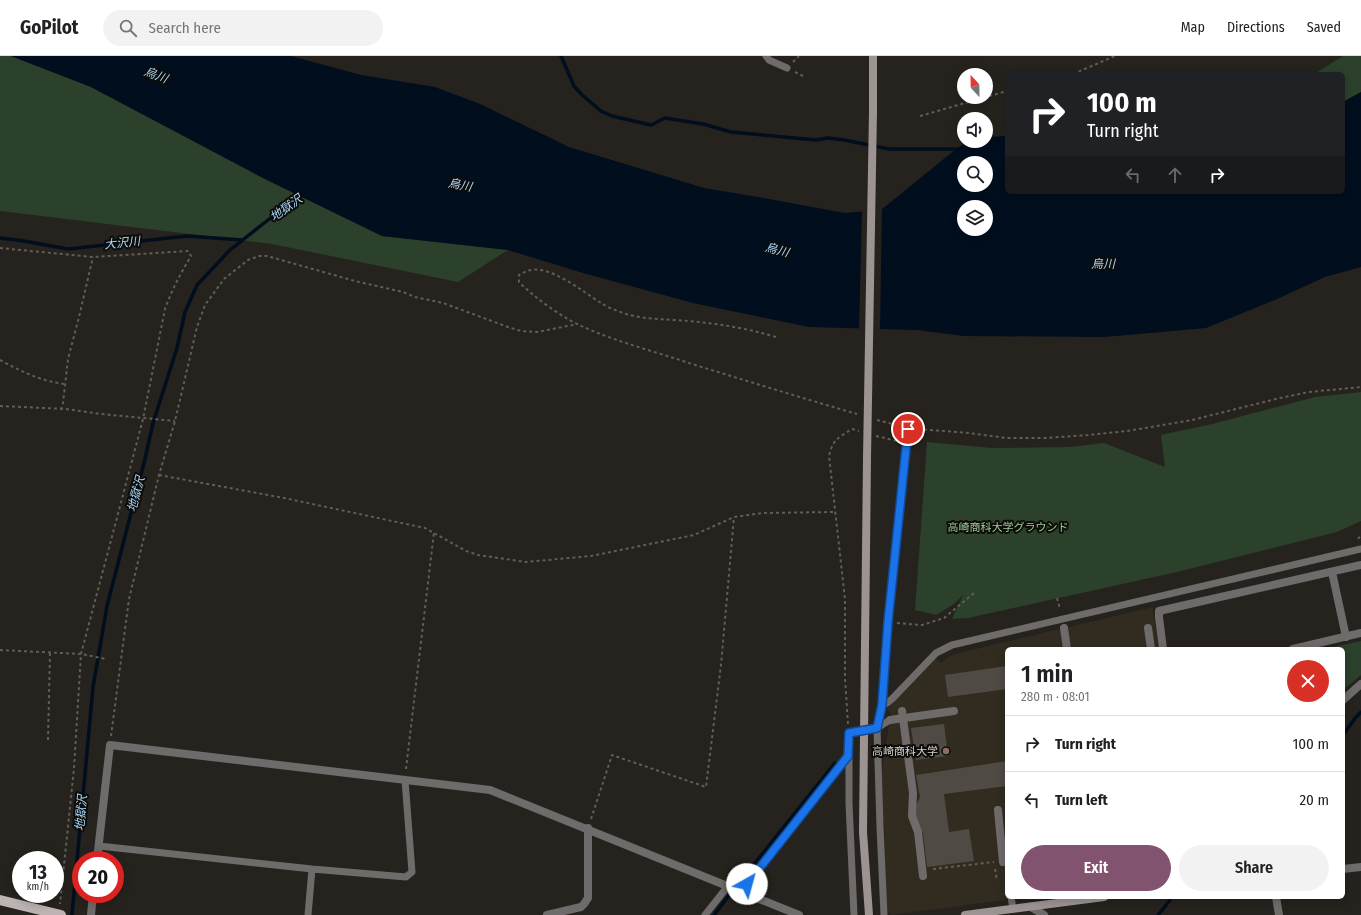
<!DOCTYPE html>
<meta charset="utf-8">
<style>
:root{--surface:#fff;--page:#f2f2f2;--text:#202124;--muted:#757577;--line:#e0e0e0;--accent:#81536f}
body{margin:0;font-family:"Fira Sans Condensed","Noto Sans JP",sans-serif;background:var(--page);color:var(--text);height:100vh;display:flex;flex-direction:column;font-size:15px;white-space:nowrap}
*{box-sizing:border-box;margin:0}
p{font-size:13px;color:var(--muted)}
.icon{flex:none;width:22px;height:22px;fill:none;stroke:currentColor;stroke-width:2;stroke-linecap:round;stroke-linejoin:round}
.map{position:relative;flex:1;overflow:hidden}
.drawer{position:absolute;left:1005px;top:591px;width:340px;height:252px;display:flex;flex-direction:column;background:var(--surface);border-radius:6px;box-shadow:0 2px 10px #0003}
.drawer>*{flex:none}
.hud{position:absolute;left:1005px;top:16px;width:340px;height:122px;border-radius:6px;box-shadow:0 2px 10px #0003;background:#202124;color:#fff;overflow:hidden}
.needle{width:26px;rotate:338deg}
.buttons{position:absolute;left:957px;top:12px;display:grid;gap:8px}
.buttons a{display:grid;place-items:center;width:36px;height:36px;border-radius:50%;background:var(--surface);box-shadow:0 2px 10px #0003;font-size:20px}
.speed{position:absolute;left:12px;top:795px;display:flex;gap:8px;font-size:20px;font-weight:700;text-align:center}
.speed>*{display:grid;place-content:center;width:52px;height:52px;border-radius:50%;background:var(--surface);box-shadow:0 2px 10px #0003;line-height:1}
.speed small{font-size:10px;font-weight:400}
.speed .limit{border:6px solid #d22;background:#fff;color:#111}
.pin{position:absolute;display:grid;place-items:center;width:34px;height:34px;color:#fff;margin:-17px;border:2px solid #fff;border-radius:50%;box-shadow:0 1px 4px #0007}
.me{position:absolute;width:44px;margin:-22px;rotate:38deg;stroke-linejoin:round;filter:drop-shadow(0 0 3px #0008)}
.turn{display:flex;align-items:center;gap:14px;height:84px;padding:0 16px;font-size:18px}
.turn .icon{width:52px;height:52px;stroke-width:2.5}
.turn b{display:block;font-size:28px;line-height:34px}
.lanes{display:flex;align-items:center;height:38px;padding:0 16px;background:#0003;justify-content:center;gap:20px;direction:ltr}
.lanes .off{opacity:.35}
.round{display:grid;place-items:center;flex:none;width:42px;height:42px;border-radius:21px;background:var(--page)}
.overview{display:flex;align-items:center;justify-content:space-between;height:68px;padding:0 16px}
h1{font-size:24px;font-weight:600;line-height:30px}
.action{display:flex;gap:8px;margin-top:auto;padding:8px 16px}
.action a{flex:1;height:46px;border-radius:24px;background:var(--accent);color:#fff;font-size:16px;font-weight:600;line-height:46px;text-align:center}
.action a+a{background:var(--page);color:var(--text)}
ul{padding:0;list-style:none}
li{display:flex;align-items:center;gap:12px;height:56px;padding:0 16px;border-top:1px solid var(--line)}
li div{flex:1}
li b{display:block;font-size:15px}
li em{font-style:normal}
header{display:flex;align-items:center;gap:24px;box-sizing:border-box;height:56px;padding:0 20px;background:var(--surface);border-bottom:1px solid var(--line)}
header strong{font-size:19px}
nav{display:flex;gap:22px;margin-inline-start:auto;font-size:14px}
.search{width:280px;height:36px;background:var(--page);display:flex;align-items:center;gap:10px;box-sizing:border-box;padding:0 14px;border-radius:22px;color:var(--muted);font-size:15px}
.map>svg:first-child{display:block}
</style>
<header>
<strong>GoPilot</strong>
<div class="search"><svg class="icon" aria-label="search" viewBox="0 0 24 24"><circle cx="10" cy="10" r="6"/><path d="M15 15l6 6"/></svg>Search here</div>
<nav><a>Map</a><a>Directions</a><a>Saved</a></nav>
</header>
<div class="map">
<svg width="1361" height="859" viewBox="0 0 1361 859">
<rect width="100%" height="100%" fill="#26221d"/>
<path fill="#312b20" d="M 1153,551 L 1158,593 L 1007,593 L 1007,841 L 1027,841 L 891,859 L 886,852 L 884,767 L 879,762 L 880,725 L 891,657 L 887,653 L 935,602 L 941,607 L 950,600 L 963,596 Z"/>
<path fill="#2b412b" d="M 0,0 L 11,0 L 91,31 L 263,122 L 382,180 L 508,194 L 458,226 L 272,188 L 0,155 Z
M 1343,0 L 1361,0 L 1361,36 L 1343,46 L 1343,18 L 1314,18 Z
M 1361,336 L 1361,465 L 1337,476 L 1177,516 L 968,562 L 952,563 L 963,539 L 954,548 L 936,559 L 915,554 L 927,386 L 993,392 L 1070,391 L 1104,387 L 1165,411 L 1161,379 L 1212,368 L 1315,341 Z
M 1361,585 L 1361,619 L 1343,634 L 1343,593 L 1329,593 L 1329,592 Z"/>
<path fill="#000e1e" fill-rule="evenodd" d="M 11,0 L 291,0 L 361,19 L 435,31 L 480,48 L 569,91 L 704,132 L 758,141 L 845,157 L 881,154 L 956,93 L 969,85 L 986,85 L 986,81 L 1007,80 L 1007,136 L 1343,136 L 1343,46 L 1361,36 L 1361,211 L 1325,221 L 1277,243 L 1206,272 L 1104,281 L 964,280 L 917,274 L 809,271 L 693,247 L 583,217 L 508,194 L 382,180 L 263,122 L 91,31 ZM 964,107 L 986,107 L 986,129 L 964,129 ZM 964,151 L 986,151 L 986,173 L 964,173 Z"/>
<path fill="#26221d" d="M 882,150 L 880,275 L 859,274 L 862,154 L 880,152 Z"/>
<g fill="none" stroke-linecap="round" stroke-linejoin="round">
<path stroke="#000e1e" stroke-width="3.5" d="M 561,0 L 574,30 L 581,38 L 601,55 L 612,60 L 651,69 L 665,62 L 703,68 L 731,76 L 816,84 L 828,82 L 844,84 L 889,93 L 959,93
M 0,182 L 24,185 L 68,193 L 187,180 L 243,184
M 1343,679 L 1356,661 L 1361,656
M 739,827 L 835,707
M 72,859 L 93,631 L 107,550 L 145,403 L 153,367 L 177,292 L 185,256 L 197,229 L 230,194 L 268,164 L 305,138
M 714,859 L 730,838
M 1158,859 L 1170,844"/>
</g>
<path fill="#504a45" d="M 1007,610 L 1007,633 L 948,641 L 945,619 Z
M 944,668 L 948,700 L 916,704 L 911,672 Z
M 1007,705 L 1007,730 L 944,738 L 949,776 L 969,773 L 974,805 L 927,811 L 923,777 L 919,773 L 914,754 L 920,741 L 916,719 Z"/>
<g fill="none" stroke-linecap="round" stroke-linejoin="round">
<path stroke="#615e59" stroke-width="2" stroke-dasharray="3 3" stroke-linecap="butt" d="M 793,6 L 799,0
M 795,16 L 803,20
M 1073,18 L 1115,0
M 920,60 L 1007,35
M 0,192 L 93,201 L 188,195 L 191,200 C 181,217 172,233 165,253 L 143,363 L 81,598 L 74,712 L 60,848
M 776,281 C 746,272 720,268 689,265 C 668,263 643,264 623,257 C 615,254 607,251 601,247 C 583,236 549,207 527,215 C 524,216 522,218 519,219 L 519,226 C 536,243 564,263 586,272 C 620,287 657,296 692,308 C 747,325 802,342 857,358
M 0,304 C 20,315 41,325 64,328
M 0,350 L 66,353 L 101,358 L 175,365
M 61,354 L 63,347 L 68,303 L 79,261 L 93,201
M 877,364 L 900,370
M 918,373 L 969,377 L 1006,382 L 1045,382 L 1088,379 L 1127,375 L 1192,364 L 1280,342 L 1309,336 L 1361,331
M 876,380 L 897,385
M 159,419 L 284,442 L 425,472 L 466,495 L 478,499 L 526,506 L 591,500 L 694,479 L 734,461 L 763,457 L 836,456
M 1358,483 L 1361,479
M 1057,542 L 1060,553
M 897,567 L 922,569 L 944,562 L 974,537
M 0,594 L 81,598 L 106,603
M 848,668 L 845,622 L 845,543 L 829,400 C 833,383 838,382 852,373 L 859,375
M 111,680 L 129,543 L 159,419 L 175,365 L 197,271 L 205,249 L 224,223 L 248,204 L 259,200 L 267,200 L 355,225 L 403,236 L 415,241 L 443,247 L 508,271 L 521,275 L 537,276 L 578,268
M 48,684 L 50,597
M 406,713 L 434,476
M 591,763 L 612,699 L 706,731 L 721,609 L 734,461
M 933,813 L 994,806
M 995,813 L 997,825"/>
<path stroke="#6f6b6b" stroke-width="7" d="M 766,0 L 769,4 L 787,12
M 882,649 L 887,647 L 892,643 L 936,597 L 952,589 L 1361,493
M 99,790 L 312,813 L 406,821 L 412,816 L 405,724
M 742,835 L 848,700
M 1011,841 L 1013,853
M 308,859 L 312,813
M 705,859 L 728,830
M 854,859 L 849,747 L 849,677 L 877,672 L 890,664
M 884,859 L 880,771 L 877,672 L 882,649 L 888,566 L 908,373"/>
<path stroke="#6f6b6b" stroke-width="8" d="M 1332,516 L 1346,581
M 1064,572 L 1067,593
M 1148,572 L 1151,593
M 1163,593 L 1159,561 L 1159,555 L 1361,509
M 1293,593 L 1361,577
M 1343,644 L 1361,628
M 902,655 L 913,737 L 912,760 L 918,776 L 923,820
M 890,664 L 954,655
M 998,754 L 1003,806 L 1007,806
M 97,804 L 110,689 L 490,734 L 799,859
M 1343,813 L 1361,811
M 1276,841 L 1279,859
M 1031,851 L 1044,859
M 91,859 L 93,838
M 547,859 L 581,851 L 584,848 L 588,842 L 588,772"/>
<path stroke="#9b9493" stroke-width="8" d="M 873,0 L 873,55
M 867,402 L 863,776 L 869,859
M 965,859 L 1104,841"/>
<path stroke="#bdb4b3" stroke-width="10" d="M 0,844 L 61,859"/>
<path stroke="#9b9493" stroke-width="8" d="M 867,402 L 873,55"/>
</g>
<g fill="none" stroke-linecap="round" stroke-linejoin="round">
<defs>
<path id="route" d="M 747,828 L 848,700 L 849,677 L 877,672 L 882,649 L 888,566 L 908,373"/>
</defs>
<use href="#route" stroke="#114b97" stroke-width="10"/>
<use href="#route" stroke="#1a73e8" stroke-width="7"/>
</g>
<circle fill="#8d6e63" stroke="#0d0c09" stroke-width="1.5" cx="946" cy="695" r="4"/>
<g text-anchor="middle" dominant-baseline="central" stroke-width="4" stroke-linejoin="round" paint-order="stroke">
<g font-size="11" fill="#9cce9b" stroke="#0d0c09">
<text x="1008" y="471">高崎商科大学グラウンド</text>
</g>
<g font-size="11" fill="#d4d1cd" stroke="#0d0c09" text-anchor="end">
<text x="938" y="695">高崎商科大学</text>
</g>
<g font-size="12" font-style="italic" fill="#a9dafd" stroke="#0d0c09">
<text transform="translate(156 19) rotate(21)">烏川</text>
<text transform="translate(460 129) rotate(10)">烏川</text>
<text transform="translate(286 152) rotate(-36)">地獄沢</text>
<text transform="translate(122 187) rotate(-6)">大沢川</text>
<text transform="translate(777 194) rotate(15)">烏川</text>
<text x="1103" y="208">烏川</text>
<text transform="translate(136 438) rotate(-75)">地獄沢</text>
<text transform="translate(81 757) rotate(-85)">地獄沢</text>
</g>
</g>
</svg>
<div class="buttons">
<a><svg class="needle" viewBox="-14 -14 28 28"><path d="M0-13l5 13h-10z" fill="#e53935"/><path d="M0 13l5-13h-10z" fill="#757577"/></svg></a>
<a><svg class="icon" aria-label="sound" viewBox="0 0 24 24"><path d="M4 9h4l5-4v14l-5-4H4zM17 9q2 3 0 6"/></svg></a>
<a><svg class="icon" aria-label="search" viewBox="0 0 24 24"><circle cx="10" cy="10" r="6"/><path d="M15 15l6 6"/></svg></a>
<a><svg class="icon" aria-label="layers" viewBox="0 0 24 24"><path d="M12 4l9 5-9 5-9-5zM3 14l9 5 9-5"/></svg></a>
</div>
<div class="speed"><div>13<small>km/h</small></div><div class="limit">20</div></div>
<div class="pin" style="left:908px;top:373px;background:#d93025"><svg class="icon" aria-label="arrive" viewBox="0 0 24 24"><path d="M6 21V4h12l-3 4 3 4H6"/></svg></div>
<svg class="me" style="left:747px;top:828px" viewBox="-20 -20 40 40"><circle r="19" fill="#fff"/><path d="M0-13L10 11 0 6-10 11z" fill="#1a73e8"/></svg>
<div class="hud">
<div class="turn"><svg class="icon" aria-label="right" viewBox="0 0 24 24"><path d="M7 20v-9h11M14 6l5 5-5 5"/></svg><div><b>100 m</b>Turn right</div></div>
<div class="lanes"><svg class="icon off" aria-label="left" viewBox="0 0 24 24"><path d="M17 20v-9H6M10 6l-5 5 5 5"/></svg><svg class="icon off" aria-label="ahead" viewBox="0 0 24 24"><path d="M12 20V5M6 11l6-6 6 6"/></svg><svg class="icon" aria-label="right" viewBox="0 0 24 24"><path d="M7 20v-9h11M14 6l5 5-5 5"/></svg></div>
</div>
<section class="drawer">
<div class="overview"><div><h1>1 min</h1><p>280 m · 08:01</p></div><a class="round" style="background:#d93025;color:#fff"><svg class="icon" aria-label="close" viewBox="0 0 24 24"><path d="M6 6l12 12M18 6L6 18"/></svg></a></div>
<ul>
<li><svg class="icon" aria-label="right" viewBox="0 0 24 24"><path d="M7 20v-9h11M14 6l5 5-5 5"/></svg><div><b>Turn right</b></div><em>100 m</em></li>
<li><svg class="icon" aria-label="left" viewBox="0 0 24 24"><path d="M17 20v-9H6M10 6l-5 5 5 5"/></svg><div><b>Turn left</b></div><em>20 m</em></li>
</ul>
<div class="action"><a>Exit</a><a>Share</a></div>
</section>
</div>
